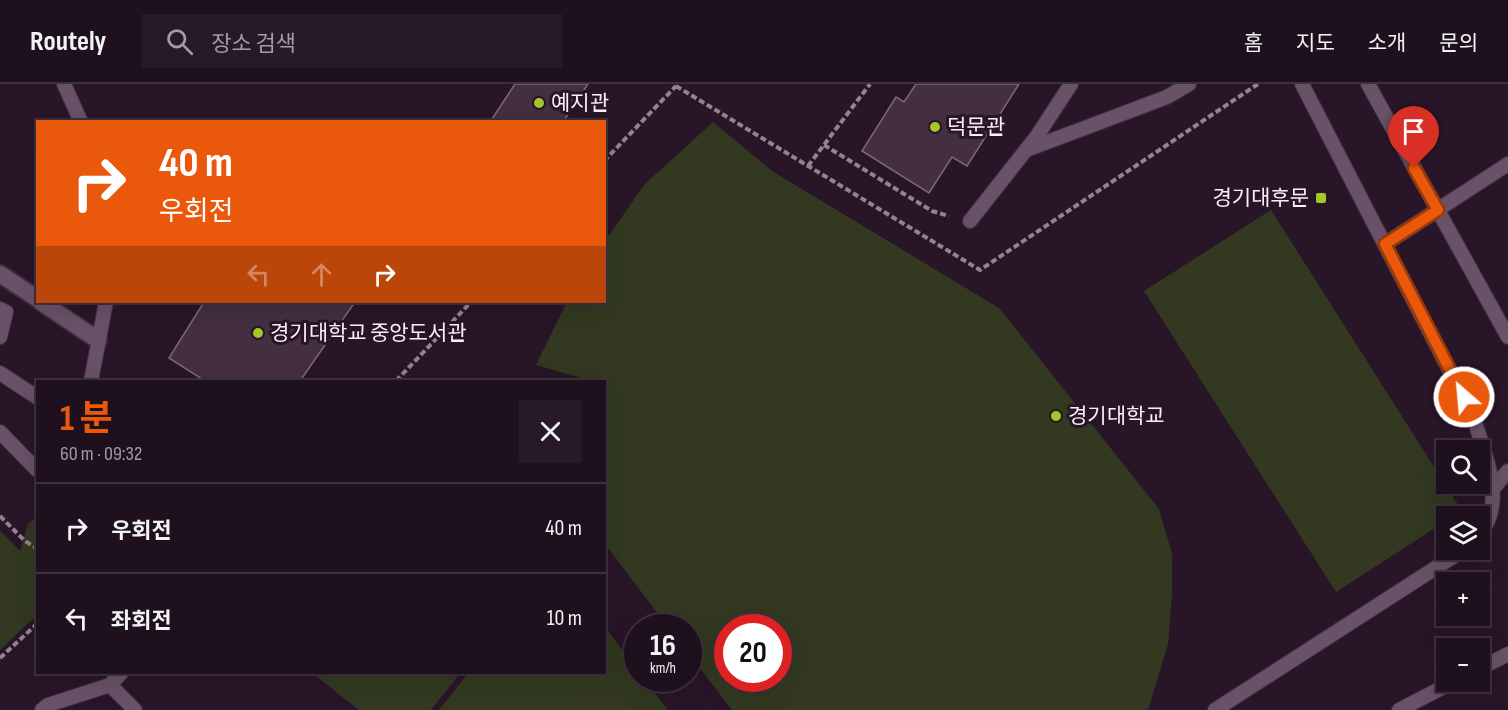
<!DOCTYPE html>
<html lang="ko">
<meta charset="utf-8">
<style>
:root{--surface:#1f101e;--page:#271927;--text:#f1f3f6;--muted:#a19da4;--line:#3c303c;--accent:#ea580c}
body{margin:0;font-family:"Sofia Sans Condensed","Noto Sans KR",sans-serif;background:var(--page);color:var(--text);height:100vh;display:flex;flex-direction:column;font-size:22px;white-space:nowrap}
*{box-sizing:border-box;margin:0}
p{font-size:20px;color:var(--muted)}
.icon{flex:none;width:33px;height:33px;fill:none;stroke:currentColor;stroke-width:2;stroke-linecap:round;stroke-linejoin:round}
.map{position:relative;flex:1;overflow:hidden}
.panel{position:absolute;left:36px;top:296px;width:570px;height:294px;display:flex;flex-direction:column;background:var(--surface);border-radius:0px;box-shadow:0 6px 24px #0002,0 0 0 2px var(--line)}
.panel>*{flex:none}
.hud{position:absolute;left:36px;top:36px;width:570px;height:183px;border-radius:0px;box-shadow:0 6px 24px #0002,0 0 0 2px var(--line);background:#ea580c;color:#fff;overflow:hidden}
.controls{position:absolute;left:1436px;top:356px;display:grid;gap:12px}
.controls a{display:grid;place-items:center;width:54px;height:54px;border-radius:0px;background:var(--surface);box-shadow:0 6px 24px #0002,0 0 0 2px var(--line);font-size:30px}
.speed{position:absolute;left:624px;top:530px;display:flex;gap:12px;font-size:30px;font-weight:700;text-align:center}
.speed>*{display:grid;place-content:center;width:78px;height:78px;border-radius:50%;background:var(--surface);box-shadow:0 6px 24px #0002,0 0 0 2px var(--line);line-height:1}
.speed small{font-size:15px;font-weight:400}
.speed .limit{border:9px solid #d22;background:#fff;color:#111}
.pin{position:absolute;display:grid;place-items:center;width:51px;height:51px;color:#fff;margin:-62px -26px;border-radius:50% 50% 50% 0;rotate:-45deg;box-shadow:0 0 6px #0007}
.pin .icon{rotate:45deg}
.me{position:absolute;width:66px;margin:-33px;rotate:333deg;stroke-linejoin:round;filter:drop-shadow(0 0 4px #0008)}
.turn{display:flex;align-items:center;gap:21px;height:126px;padding:0 24px;font-size:27px}
.turn .icon{width:78px;height:78px;stroke-width:2.5}
.turn b{display:block;font-size:42px;line-height:51px}
.lanes{display:flex;align-items:center;height:57px;padding:0 24px;background:#0003;justify-content:center;gap:30px;direction:ltr}
.lanes .off{opacity:.35}
.round{display:grid;place-items:center;flex:none;width:63px;height:63px;border-radius:0px;background:var(--page)}
.summary{display:flex;align-items:center;justify-content:space-between;height:102px;padding:0 24px}
h1{font-size:36px;font-weight:700;line-height:45px;color:var(--accent)}
ul{padding:0;list-style:none}
li{display:flex;align-items:center;gap:18px;height:90px;padding:0 24px;border-top:2px solid var(--line)}
li div{flex:1}
li b{display:block;font-size:22px}
li em{font-style:normal}
header{display:flex;align-items:center;gap:36px;box-sizing:border-box;height:84px;padding:0 30px;background:var(--surface);border-bottom:2px solid var(--line)}
header strong{font-size:28px}
nav{display:flex;gap:33px;margin-inline-start:auto;font-size:21px}
.search{width:420px;height:54px;background:var(--page);display:flex;align-items:center;gap:15px;box-sizing:border-box;padding:0 21px;border-radius:0px;color:var(--muted);font-size:22px}
.map>svg:first-child{display:block}
</style>
<header>
<strong>Routely</strong>
<div class="search"><svg class="icon" aria-label="search" viewBox="0 0 24 24"><circle cx="10" cy="10" r="6"/><path d="M15 15l6 6"/></svg>장소 검색</div>
<nav><a>홈</a><a>지도</a><a>소개</a><a>문의</a></nav>
</header>
<div class="map">
<svg width="1508" height="626" viewBox="0 0 1508 626">
<rect width="100%" height="100%" fill="#291528"/>
<path fill="#323920" fill-rule="evenodd" d="M 713,38 L 772,87 L 999,224 L 1159,425 L 1172,470 L 1172,511 L 1168,560 L 1148,626 L 732,626 L 689,570 L 688,543 L 668,543 L 605,460 L 604,297 L 592,297 L 536,281 L 567,218 L 604,218 L 605,157 L 644,101 ZM 728,543 L 778,543 L 778,594 L 728,594 Z
M 1271,126 L 1462,427 L 1454,432 L 1446,432 L 1446,437 L 1336,508 L 1144,207 Z
M 37,432 L 37,531 L 0,566 L 0,447 L 20,467 L 28,440 Z
M 605,543 L 637,586 L 638,594 L 643,594 L 668,626 L 439,626 L 469,588 L 604,588 Z
M 311,588 L 461,588 L 431,626 L 359,626 Z"/>
<path fill="#442e42" stroke="#7f667c" stroke-width="1.5" d="M 515,0 L 588,0 L 563,38 L 490,38 Z
M 916,0 L 1019,0 L 967,82 L 952,73 L 929,109 L 862,67 L 896,13 L 904,18 Z
M 204,218 L 355,218 L 300,297 L 205,297 L 169,274 Z"/>
<g fill="none" stroke-linecap="round" stroke-linejoin="round">
<defs>
<path id="service" d="M 64,0 L 81,38
M 1302,0 L 1473,332 C 1484,369 1508,418 1479,451
M 1368,0 L 1508,253
M 1026,66 L 1167,13 L 1189,0
M 970,137 L 1037,52 L 1071,0
M 1385,160 L 1508,80
M 0,225 L 6,228 L 0,253
M 0,289 L 38,314
M 91,297 L 106,218
M 0,348 L 38,387
M 1492,406 L 1508,387
M 1479,585 L 1508,570
M 110,601 L 122,588
M 42,626 L 48,621 L 110,601 L 135,626
M 1215,626 L 1465,465
M 1399,626 L 1455,597"/>
<path id="pedestrian" d="M 0,190 L 38,215
M 41,218 L 98,256"/>
</defs>
<use href="#service" stroke="#403140" stroke-width="16"/>
<use href="#pedestrian" stroke="#403140" stroke-width="20"/>
<path stroke="#938292" stroke-width="4" stroke-dasharray="6 3" stroke-linecap="butt" d="M 676,2 L 980,186 L 1258,0
M 824,61 L 932,127 L 949,132
M 604,77 L 676,2
M 808,82 L 870,0
M 396,297 L 471,218
M 0,432 L 25,457 L 38,465
M 0,574 L 38,539"/>
<use href="#service" stroke="#695167" stroke-width="14"/>
<use href="#pedestrian" stroke="#695167" stroke-width="16"/>
</g>
<g fill="none" stroke-linecap="round" stroke-linejoin="round">
<defs>
<path id="route" d="M 1414,84 L 1438,126 L 1385,160 L 1464,313"/>
</defs>
<use href="#route" stroke="#983908" stroke-width="15"/>
<use href="#route" stroke="#ea580c" stroke-width="10"/>
</g>
<g fill="#a4c825" stroke="#291528" stroke-width="2">
<circle cx="539" cy="19" r="6"/>
<circle cx="935" cy="43" r="6"/>
<rect x="1315" y="108" width="12" height="12" rx="3"/>
<circle cx="258" cy="249" r="6"/>
<circle cx="1056" cy="332" r="6"/>
</g>
<g text-anchor="middle" dominant-baseline="central" stroke-width="6" stroke-linejoin="round" paint-order="stroke">
<g font-size="21" fill="#fcedfa" stroke="#291528" text-anchor="start">
<text x="551" y="19">예지관</text>
<text x="947" y="43">덕문관</text>
<text x="1309" y="114" text-anchor="end">경기대후문</text>
<text x="270" y="249">경기대학교 중앙도서관</text>
<text x="1068" y="332">경기대학교</text>
</g>
</g>
</svg>
<div class="controls">
<a><svg class="icon" aria-label="search" viewBox="0 0 24 24"><circle cx="10" cy="10" r="6"/><path d="M15 15l6 6"/></svg></a>
<a><svg class="icon" aria-label="layers" viewBox="0 0 24 24"><path d="M12 4l9 5-9 5-9-5zM3 14l9 5 9-5"/></svg></a>
<a>+</a>
<a>−</a>
</div>
<div class="speed"><div>16<small>km/h</small></div><div class="limit">20</div></div>
<div class="pin" style="left:1414px;top:84px;background:#d93025"><svg class="icon" aria-label="arrive" viewBox="0 0 24 24"><path d="M6 21V4h12l-3 4 3 4H6"/></svg></div>
<svg class="me" style="left:1464px;top:313px" viewBox="-20 -20 40 40"><circle r="17" fill="#ea580c" stroke="#fff" stroke-width="3"/><path d="M0-11L8 9 0 5-8 9z" fill="#fff"/></svg>
<div class="hud">
<div class="turn"><svg class="icon" aria-label="right" viewBox="0 0 24 24"><path d="M7 20v-9h11M14 6l5 5-5 5"/></svg><div><b>40 m</b>우회전</div></div>
<div class="lanes"><svg class="icon off" aria-label="left" viewBox="0 0 24 24"><path d="M17 20v-9H6M10 6l-5 5 5 5"/></svg><svg class="icon off" aria-label="ahead" viewBox="0 0 24 24"><path d="M12 20V5M6 11l6-6 6 6"/></svg><svg class="icon" aria-label="right" viewBox="0 0 24 24"><path d="M7 20v-9h11M14 6l5 5-5 5"/></svg></div>
</div>
<section class="panel">
<div class="summary"><div><h1>1 분</h1><p>60 m · 09:32</p></div><a class="round"><svg class="icon" aria-label="close" viewBox="0 0 24 24"><path d="M6 6l12 12M18 6L6 18"/></svg></a></div>
<ul>
<li><svg class="icon" aria-label="right" viewBox="0 0 24 24"><path d="M7 20v-9h11M14 6l5 5-5 5"/></svg><div><b>우회전</b></div><em>40 m</em></li>
<li><svg class="icon" aria-label="left" viewBox="0 0 24 24"><path d="M17 20v-9H6M10 6l-5 5 5 5"/></svg><div><b>좌회전</b></div><em>10 m</em></li>
</ul>
</section>
</div>
